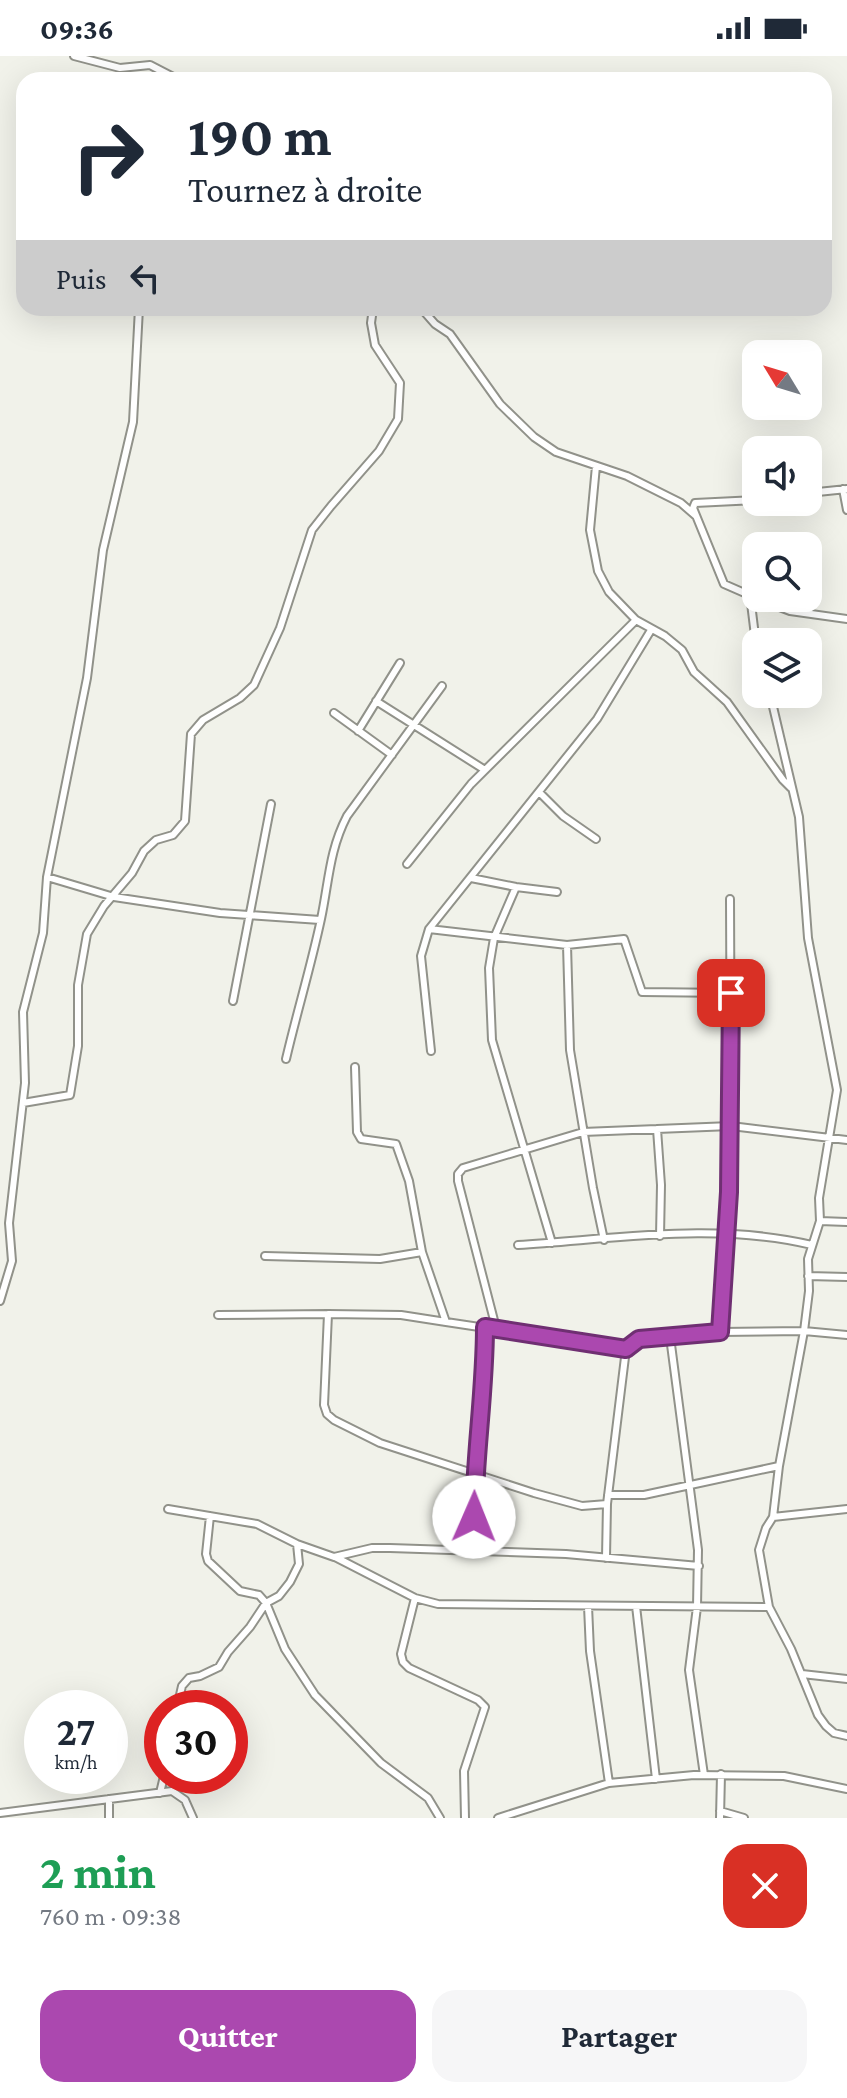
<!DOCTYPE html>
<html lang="fr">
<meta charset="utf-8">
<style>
:root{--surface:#fff;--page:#f6f6f7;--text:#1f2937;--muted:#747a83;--accent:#ab48af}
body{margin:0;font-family:"Crimson Pro",serif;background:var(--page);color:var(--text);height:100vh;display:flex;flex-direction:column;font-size:30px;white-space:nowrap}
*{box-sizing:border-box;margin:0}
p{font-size:26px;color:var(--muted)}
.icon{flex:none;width:44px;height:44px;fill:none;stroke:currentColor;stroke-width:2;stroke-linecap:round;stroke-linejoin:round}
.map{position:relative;height:1762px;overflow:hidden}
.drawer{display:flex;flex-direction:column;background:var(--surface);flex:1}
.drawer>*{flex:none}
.hud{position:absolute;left:16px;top:16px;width:816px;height:244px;border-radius:24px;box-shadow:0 8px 32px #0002;background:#fff;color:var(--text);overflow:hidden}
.needle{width:52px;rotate:308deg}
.buttons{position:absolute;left:742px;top:284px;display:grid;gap:16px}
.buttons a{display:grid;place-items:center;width:80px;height:80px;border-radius:16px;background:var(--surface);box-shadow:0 8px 32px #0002;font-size:40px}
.speed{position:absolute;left:24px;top:1634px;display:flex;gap:16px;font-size:40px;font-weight:700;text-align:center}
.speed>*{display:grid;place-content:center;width:104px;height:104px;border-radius:50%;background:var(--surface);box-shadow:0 8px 32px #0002;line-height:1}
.speed small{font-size:20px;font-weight:400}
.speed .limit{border:12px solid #d22;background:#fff;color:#111}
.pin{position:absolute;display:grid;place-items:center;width:68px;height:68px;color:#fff;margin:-34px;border-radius:16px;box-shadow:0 4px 12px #0006}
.me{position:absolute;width:88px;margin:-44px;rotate:1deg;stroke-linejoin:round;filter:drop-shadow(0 0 6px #0008)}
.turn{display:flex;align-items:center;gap:28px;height:168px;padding:0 40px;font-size:36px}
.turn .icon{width:104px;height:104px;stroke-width:2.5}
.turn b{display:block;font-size:56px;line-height:68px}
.then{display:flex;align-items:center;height:76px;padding:0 40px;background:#0003;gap:16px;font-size:30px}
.round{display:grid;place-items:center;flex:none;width:84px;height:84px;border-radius:24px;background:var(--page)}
.summary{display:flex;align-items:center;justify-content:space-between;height:136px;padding:0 40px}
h1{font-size:48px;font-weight:700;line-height:60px;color:#1e9e55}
.cta{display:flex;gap:16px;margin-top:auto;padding:16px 40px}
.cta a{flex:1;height:92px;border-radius:24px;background:var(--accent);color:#fff;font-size:32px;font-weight:700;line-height:92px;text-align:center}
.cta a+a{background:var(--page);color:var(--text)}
.status{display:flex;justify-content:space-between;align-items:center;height:56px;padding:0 40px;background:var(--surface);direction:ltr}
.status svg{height:22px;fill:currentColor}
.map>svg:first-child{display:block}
</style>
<div class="status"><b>09:36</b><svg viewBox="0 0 49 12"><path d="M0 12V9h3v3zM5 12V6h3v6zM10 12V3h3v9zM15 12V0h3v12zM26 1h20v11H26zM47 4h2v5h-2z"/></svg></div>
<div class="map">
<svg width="847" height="1762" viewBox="0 0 847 1762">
<rect width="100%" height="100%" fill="#f1f2ea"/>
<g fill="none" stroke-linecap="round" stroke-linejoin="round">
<defs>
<path id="street" d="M 74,0 L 120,12 L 150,9 L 179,24
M 421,252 L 435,268 L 450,278 L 500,348 L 534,381 L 556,396 L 627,420 L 681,447 L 696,460
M 596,410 L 590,474 L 598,515 L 609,536 L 636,564 L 665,580 L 682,594 L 694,616 L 727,646 L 783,724 L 791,732
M 843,433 L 847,454
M 808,437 L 847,433
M 756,444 L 695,447 L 693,452 L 724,528 L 756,542
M 750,539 L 756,588
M 756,542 L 790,555 L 847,563
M 770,638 L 799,761 L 808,882 L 837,1034 L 819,1142 L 820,1165 L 808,1203 L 809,1235 L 804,1275 L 779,1410 L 773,1461 L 766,1472 L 759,1494 L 769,1551 L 791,1593 L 818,1659 L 826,1670 L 834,1677 L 847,1680
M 376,645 L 485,714
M 334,657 L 392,699
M 358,675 L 400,607
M 539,736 L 563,760 L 596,783
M 407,808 L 471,728 L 636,564
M 47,821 L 114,841 L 220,857 L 320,864
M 471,822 L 516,831 L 557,836
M 516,831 L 494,882 L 489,912 L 492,984 L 552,1187
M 429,873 L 567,889 L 624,883 L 642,936 L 731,937
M 567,889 L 570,994 L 593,1132 L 604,1184
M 233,945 L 271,748
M 431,995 L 421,900 L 429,873 L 597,663 L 651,574
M 286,1003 C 297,956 311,910 321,863 C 329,825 329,795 347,760 L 442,630
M 355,1011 L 357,1076 L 361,1083 L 396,1088 L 409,1125 L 422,1196
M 23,1047 L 70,1039 L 78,990 L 78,929 L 87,878 L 104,850 L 132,817 L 144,795 L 156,784 L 173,779 L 185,765 L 191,678 L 203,664 L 240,642 L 254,629 L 280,572 L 312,474 L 331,450 L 379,395 L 398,363 L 400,327 L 375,289 L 371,267 L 373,252
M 657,1073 L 661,1129 L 660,1180
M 820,1165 L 847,1166
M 518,1189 C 615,1183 717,1166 812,1189
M 265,1200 L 380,1203 L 422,1196 L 446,1266 L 626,1293
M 808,1220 L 847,1221
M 0,1245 L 12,1205 L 9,1167 L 25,1027 L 23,956 L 43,877 L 47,821 L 87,622 L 103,494 L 133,366 L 139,252
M 328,1258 L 401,1259 L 446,1266
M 218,1259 L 328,1258 L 324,1349 L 327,1358 L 334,1364 L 380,1387 L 534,1437 L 582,1450 L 607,1448
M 496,1272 L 458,1125 L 458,1118 L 463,1112 L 583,1076 L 731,1070 L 847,1084
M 720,1276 L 731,1070 L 730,843
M 670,1281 L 698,1494 L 697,1551 L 689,1614 L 704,1719
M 608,1439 L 644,1439 L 779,1410
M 168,1453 L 257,1468 L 297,1488 L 334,1501 L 372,1492 L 390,1492 L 566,1498 L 699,1510
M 210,1460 L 206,1498 L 208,1505 L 240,1535 L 259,1539 L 266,1547 L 285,1593 L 315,1639 L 381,1707 L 428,1742 L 440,1762
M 773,1461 L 847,1453
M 476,1495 C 473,1420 484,1346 485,1271
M 335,1501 L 415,1542 L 438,1548 L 769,1551
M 606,1502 L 607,1448 L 626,1293 L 639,1283 L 720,1276 L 804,1275 L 847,1279
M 415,1542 L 401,1598 L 403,1606 L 409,1612 L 478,1644 L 485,1651 L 464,1715 L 465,1762
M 588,1550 L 590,1595 L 609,1727
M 636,1550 L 656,1723
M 802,1618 L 847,1623
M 177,1652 L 182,1630 L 189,1622 L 200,1620 L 219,1611 L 228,1596 L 250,1571 L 266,1547 L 279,1540 L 290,1526 L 299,1508 L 297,1488
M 160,1737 L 164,1720
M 720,1755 L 744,1762
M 0,1757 L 172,1735 L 185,1744 L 193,1762
M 109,1762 L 109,1743
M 498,1762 L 609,1727 L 694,1719 L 784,1720 L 847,1733
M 720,1762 L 721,1718"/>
</defs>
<use href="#street" stroke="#91928a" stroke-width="10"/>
<use href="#street" stroke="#fff" stroke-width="6"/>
</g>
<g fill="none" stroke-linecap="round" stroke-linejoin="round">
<defs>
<path id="route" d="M 474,1461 C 475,1397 485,1334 485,1271 L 626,1293 L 639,1283 L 720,1276 L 729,1136 L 731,937"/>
</defs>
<use href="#route" stroke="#6f2f72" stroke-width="20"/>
<use href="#route" stroke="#ab48af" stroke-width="14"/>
</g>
</svg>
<div class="buttons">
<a><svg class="needle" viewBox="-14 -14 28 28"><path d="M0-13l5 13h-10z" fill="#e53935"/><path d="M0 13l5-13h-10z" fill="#747a83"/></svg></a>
<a><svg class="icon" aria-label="sound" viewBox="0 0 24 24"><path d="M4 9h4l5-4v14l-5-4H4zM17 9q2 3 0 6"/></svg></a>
<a><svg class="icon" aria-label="search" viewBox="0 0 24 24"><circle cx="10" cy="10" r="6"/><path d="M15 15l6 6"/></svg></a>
<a><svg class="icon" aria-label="layers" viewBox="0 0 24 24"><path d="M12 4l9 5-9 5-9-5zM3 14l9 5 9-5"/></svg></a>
</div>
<div class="speed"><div>27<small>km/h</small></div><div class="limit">30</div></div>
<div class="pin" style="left:731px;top:937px;background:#d93025"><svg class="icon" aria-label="arrive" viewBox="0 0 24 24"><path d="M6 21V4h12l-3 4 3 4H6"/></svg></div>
<svg class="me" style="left:474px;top:1461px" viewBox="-20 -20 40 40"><circle r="19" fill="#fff"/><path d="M0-13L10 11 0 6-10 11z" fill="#ab48af"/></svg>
<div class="hud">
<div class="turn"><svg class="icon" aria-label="right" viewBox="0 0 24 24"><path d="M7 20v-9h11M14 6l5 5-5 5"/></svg><div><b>190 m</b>Tournez à droite</div></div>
<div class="then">Puis<svg class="icon" aria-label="left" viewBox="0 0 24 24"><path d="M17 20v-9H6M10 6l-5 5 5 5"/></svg></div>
</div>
</div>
<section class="drawer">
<div class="summary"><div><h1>2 min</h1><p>760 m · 09:38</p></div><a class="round" style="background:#d93025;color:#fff"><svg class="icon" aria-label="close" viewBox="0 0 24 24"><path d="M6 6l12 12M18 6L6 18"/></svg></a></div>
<div class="cta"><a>Quitter</a><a>Partager</a></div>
</section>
